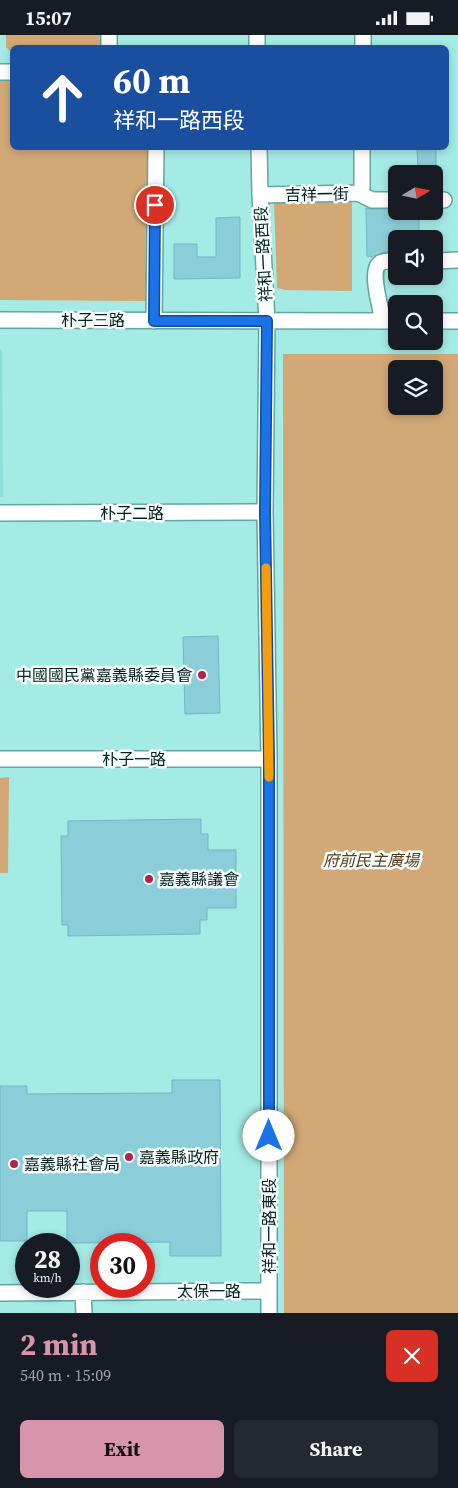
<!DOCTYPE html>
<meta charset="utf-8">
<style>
:root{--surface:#171b24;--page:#242831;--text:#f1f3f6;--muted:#9ea1a6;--accent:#d695aa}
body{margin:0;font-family:"Source Serif 4","Noto Sans TC",serif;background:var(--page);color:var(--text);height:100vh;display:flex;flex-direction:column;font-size:19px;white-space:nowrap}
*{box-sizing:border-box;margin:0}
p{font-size:16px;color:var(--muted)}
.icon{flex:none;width:28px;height:28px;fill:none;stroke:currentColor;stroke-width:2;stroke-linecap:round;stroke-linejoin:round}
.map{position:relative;height:1278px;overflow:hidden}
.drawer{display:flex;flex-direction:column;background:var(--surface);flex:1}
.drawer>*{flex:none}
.hud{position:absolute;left:10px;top:10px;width:439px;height:105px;border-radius:8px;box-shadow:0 2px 8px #0003;background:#1a4fa0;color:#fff;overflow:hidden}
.needle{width:32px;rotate:80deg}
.tools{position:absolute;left:388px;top:130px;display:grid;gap:10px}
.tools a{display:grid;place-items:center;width:55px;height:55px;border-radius:8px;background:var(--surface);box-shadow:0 2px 8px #0003;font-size:25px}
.speed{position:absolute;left:15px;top:1198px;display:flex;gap:10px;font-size:25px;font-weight:700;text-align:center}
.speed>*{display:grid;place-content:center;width:65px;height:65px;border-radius:50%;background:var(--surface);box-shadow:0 2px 8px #0003;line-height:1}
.speed small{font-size:12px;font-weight:400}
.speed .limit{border:8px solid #d22;background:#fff;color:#111}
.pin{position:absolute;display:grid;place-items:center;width:42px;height:42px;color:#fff;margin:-21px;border:2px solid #fff;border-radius:50%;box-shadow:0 1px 5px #0007}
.me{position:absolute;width:55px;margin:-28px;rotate:0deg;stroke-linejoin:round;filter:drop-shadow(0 0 4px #0008)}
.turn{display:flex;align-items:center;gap:18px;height:105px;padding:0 20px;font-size:22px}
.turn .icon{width:65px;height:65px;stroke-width:2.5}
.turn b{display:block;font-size:35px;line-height:42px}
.round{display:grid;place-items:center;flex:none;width:52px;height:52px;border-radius:8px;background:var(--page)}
.head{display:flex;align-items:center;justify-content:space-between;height:85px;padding:0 20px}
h1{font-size:30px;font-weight:700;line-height:38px;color:var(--accent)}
.action{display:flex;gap:10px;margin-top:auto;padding:10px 20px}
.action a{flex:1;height:58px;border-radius:8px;background:var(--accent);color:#111;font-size:20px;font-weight:700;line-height:58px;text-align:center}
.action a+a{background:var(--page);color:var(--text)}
.status{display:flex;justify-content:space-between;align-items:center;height:35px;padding:0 25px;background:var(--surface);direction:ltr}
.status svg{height:14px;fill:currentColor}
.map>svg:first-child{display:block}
</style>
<div class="status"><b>15:07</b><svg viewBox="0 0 49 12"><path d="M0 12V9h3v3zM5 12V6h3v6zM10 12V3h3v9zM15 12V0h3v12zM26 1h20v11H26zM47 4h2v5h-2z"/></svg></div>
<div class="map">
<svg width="458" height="1278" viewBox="0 0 458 1278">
<rect width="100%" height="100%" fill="#a4eae5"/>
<path fill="#8eded9" d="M 0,314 L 2,314 L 3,462 L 0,462 Z"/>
<path fill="#d2a876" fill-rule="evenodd" d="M 6,0 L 104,0 L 104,12 L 12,12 L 12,18 L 6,12 Z
M 0,43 L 12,43 L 12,112 L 149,113 L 148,266 L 0,265 Z
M 352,166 L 352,256 L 285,255 L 277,253 L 274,168 Z
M 283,319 L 458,319 L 458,1278 L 284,1278 ZM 396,334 L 434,334 L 434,371 L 396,371 Z
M 9,742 L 8,838 L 0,838 L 0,743 Z"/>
<path fill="#8bceda" stroke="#73b5c2" d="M 417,112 L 436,112 L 436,139 L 418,139 Z
M 366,173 L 372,174 L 396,174 L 396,176 L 419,176 L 419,204 L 396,204 L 396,217 L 384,217 L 373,222 L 367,221 Z
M 240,182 L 240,243 L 174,244 L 174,209 L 197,209 L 197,222 L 216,222 L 216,183 Z
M 218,601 L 220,678 L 185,679 L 183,602 Z
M 201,784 L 201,799 L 208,799 L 208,815 L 236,815 L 236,873 L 207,873 L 207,885 L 200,885 L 200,899 L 68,901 L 68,890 L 62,890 L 61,801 L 68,801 L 68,786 Z
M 172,1045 L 220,1045 L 221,1221 L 170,1221 L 170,1207 L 67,1208 L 67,1176 L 27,1176 L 27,1206 L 0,1206 L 0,1051 L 27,1051 L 27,1059 L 172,1058 Z"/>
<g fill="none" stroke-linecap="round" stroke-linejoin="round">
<defs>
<path id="minor" d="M 109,0 L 109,12
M 257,0 L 257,12
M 363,12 L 363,0
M 0,37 L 12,37
M 259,112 L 260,160 L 267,286 L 265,477 L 269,724 L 269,1278
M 358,158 L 362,153 L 362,112
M 260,160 L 358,158 L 372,165 L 396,165
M 434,165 L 444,165
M 434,226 L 458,225
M 0,285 L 396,286
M 154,286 L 156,112
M 383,286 C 381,274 369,235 380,228 C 385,225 391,226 396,226
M 434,286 L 458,286
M 0,478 L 265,477
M 0,724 L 269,724
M 83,1257 L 84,1278
M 0,1258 L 269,1256"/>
</defs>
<use href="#minor" stroke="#62a6a2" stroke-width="18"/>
<use href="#minor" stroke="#fff" stroke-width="15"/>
</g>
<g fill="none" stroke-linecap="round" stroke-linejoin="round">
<defs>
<path id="route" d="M 155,170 L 154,286 L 267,286 L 265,477 L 269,724 L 269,1101"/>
</defs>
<use href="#route" stroke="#114b97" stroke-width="12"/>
<use href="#route" stroke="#1a73e8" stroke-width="9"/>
<path stroke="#f59e0b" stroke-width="9" d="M 266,533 L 269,742"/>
</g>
<g fill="#b4234d" stroke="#f7fdfd" stroke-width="2">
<circle cx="202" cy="640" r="5"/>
<circle cx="149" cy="844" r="5"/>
<circle cx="129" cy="1122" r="5"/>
<circle cx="14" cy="1129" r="5"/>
</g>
<g text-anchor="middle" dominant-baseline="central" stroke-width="5" stroke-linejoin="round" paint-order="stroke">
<g font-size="16" fill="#03201e" stroke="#f7fdfd">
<text transform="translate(317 159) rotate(-1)">吉祥一街</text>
<text transform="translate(263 219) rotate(-93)">祥和一路西段</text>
<text x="93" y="285">朴子三路</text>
<text x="132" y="478">朴子二路</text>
<text x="134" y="724">朴子一路</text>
<text transform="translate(269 1191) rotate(-90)">祥和一路東段</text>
<text x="209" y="1256">太保一路</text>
</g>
<g font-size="16" fill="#03201e" stroke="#f7fdfd" text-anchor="start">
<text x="192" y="640" text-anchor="end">中國國民黨嘉義縣委員會</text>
<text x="159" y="844">嘉義縣議會</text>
<text x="139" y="1122">嘉義縣政府</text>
<text x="24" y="1129">嘉義縣社會局</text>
</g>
<g font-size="16" font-style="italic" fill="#593e1d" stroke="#f7fdfd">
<text x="371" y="825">府前民主廣場</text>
</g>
</g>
</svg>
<div class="tools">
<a><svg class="needle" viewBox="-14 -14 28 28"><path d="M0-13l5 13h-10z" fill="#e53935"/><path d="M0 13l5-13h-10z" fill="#9ea1a6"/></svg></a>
<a><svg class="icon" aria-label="sound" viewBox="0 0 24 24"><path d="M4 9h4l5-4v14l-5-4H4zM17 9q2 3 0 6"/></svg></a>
<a><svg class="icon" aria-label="search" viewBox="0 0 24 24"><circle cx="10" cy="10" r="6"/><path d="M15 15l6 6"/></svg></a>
<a><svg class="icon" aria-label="layers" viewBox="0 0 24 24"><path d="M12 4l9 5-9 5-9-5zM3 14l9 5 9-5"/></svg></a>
</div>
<div class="speed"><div>28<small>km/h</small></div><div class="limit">30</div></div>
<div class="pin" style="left:155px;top:170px;background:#d93025"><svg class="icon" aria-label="arrive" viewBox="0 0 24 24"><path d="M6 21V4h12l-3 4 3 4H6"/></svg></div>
<svg class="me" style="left:269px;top:1101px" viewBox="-20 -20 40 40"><circle r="19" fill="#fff"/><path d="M0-13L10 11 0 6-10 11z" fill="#1a73e8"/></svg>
<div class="hud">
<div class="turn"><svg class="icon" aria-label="ahead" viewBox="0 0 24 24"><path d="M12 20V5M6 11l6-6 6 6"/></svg><div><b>60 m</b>祥和一路西段</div></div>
</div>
</div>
<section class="drawer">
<div class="head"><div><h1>2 min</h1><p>540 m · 15:09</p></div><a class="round" style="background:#d93025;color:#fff"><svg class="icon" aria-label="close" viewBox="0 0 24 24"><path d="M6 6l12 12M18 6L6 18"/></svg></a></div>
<div class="action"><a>Exit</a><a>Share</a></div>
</section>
